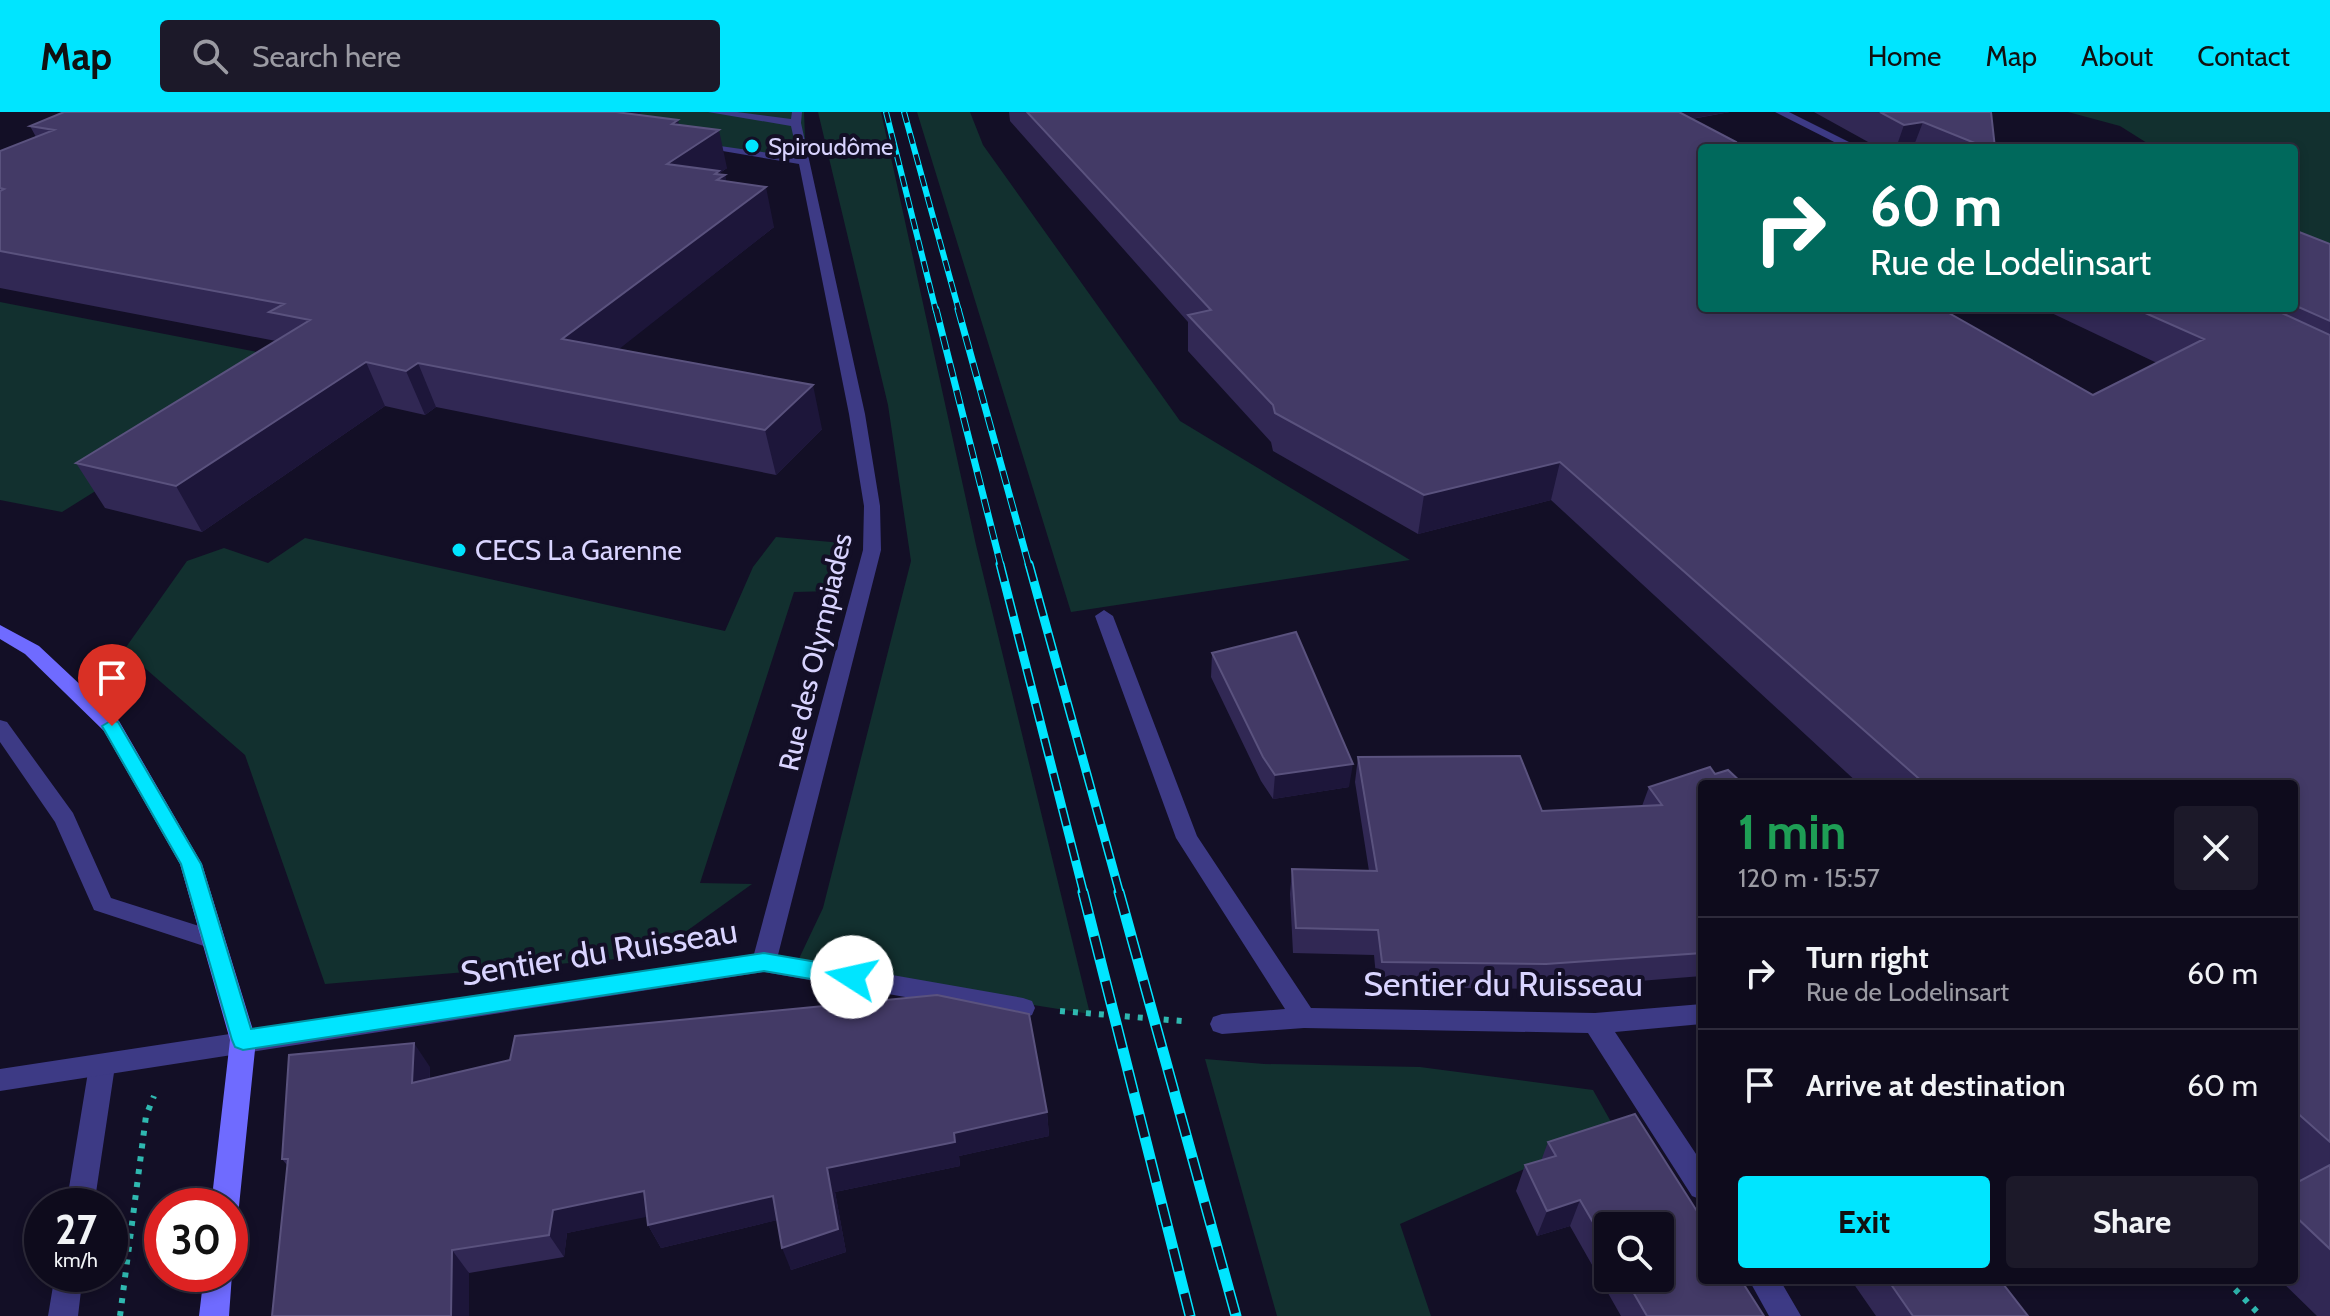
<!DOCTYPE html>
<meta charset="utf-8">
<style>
:root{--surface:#0e0b1c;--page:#1c1929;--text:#f1f3f6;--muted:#9b9ba3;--line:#2e2b3b;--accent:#00e5ff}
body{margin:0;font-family:Cabin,sans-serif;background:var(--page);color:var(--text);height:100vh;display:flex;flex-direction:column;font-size:30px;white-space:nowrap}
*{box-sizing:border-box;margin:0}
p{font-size:26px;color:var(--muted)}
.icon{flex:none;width:44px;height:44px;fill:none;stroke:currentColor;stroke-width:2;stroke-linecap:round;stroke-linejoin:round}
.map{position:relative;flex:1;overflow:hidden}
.drawer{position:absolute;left:1698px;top:668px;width:600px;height:504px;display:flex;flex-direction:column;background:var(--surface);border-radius:8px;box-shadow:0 4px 12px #0003,0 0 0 2px var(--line)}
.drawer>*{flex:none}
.hud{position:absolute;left:1698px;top:32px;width:600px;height:168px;border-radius:8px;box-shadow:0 4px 12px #0003,0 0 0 2px var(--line);background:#00695c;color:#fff;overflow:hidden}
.controls{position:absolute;left:1594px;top:1100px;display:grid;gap:16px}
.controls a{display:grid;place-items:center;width:80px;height:80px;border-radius:8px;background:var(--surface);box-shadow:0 4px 12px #0003,0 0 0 2px var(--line);font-size:40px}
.speed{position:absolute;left:24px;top:1076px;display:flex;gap:16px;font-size:40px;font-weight:700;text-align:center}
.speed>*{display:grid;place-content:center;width:104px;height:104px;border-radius:50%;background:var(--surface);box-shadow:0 4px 12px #0003,0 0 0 2px var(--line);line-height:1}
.speed small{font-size:20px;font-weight:400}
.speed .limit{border:12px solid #d22;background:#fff;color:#111}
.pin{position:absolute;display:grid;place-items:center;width:68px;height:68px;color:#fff;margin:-82px -34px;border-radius:50% 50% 50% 0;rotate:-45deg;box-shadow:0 0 8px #0007}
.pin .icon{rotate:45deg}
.me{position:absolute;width:88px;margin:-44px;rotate:280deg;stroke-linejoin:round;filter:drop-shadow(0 0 6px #0008)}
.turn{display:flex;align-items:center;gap:28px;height:168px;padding:0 40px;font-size:36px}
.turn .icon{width:104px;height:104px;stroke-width:2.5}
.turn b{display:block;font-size:56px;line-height:68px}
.round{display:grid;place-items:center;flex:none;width:84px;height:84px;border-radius:8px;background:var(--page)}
.overview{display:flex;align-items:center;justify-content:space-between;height:136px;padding:0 40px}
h1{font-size:48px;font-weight:700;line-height:60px;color:#1e9e55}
.primary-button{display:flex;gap:16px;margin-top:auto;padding:16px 40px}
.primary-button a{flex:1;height:92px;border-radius:8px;background:var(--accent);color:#111;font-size:32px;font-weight:700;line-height:92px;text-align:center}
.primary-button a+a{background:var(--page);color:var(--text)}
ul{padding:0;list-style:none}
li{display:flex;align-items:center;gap:24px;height:112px;padding:0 40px;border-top:2px solid var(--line)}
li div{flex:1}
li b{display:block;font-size:30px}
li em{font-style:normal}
header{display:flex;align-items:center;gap:48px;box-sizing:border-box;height:112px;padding:0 40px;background:var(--accent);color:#111}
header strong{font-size:38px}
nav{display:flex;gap:44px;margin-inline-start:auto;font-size:28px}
.search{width:560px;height:72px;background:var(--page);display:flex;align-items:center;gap:20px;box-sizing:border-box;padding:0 28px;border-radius:8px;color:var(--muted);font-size:30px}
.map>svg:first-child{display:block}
</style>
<header>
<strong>Map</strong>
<div class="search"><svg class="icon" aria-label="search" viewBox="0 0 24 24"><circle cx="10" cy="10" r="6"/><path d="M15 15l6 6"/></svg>Search here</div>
<nav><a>Home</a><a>Map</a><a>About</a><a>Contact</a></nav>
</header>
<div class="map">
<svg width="2330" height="1204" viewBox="0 0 2330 1204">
<rect width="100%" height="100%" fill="#130f26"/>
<path fill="#12302f" d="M 480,0 L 804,0 L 806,50 Z
M 818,0 L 881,0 L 976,433 L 1090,902 L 795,855 L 823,796 L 911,449 L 888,293 Z
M 917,0 L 970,0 L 983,33 L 1180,309 L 1410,448 L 1071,500 Z
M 2068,0 L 2330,0 L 2330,143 L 2294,121 L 2294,36 L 2155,36 L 2120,14 Z
M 0,190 L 303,249 L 62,400 L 0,388 Z
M 776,425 L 842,431 L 834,479 L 794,480 L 700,771 L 752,772 L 652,844 L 325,872 L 245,643 L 124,538 L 187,449 L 224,436 L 268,451 L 305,426 L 725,519 L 753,455 Z
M 1205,947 L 1264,952 L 1420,955 L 1593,978 L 1615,1017 L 1400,1112 L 1431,1204 L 1277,1204 Z"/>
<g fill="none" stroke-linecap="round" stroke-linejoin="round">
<path stroke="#2fb8b0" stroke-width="6" stroke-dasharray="5 8" stroke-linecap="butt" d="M 1060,899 L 1182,909
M 2226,1168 L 2261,1204
M 120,1204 L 146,1004 L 154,984"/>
<path fill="#3d3a85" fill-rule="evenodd" d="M 0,608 L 7,610 L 73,701 L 111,786 L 221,821 L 225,828 L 221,835 L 213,837 L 94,798 L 55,710 L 0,630 Z
M 102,943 L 111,946 L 115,954 L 94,1094 L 66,1094 L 89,954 L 93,946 Z
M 55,1162 L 83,1162 L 78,1204 L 48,1204 Z"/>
<path fill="#3d3a85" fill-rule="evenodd" d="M 708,0 L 737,0 L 791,7 L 792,0 L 802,0 L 801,11 L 865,302 L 880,394 L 881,438 L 778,843 L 1023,886 L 1032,889 L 1035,896 L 1032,903 L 1023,906 L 764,860 L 0,979 L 0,957 L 754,842 L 863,438 L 864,394 L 849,302 L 799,52 L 693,34 L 699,31 L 798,45 L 791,14 Z
M 1775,0 L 1789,0 L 1861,36 L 1846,36 Z
M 1104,498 L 1113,504 L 1197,724 L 1311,896 L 1595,901 L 1702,892 L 1702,912 L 1615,920 L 1702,1051 L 1702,1088 L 1692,1084 L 1588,921 L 1304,916 L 1222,922 L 1213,919 L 1210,912 L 1213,905 L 1222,902 L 1285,897 L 1176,726 L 1095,504 Z
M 1749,1168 L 1780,1168 L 1801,1204 L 1769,1204 Z"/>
<path fill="#6f6bff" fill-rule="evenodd" d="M 0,513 L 39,534 L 119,609 L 202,752 L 256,928 L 239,1094 L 235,1103 L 230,1105 L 230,1094 L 211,1094 L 230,928 L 180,752 L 104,619 L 25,542 L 0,527 Z
M 230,1156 L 232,1162 L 229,1204 L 199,1204 L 204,1162 L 230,1162 Z"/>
<defs>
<path id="rail-far3" d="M 886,0 L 936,199
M 904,0 L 959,199"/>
<path id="rail-far2" d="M 936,197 L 1001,454
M 958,197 L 1029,454"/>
<path id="rail-far1" d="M 1000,452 L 1084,782
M 1029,452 L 1120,782"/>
<path id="rail" d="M 1083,780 L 1190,1204
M 1119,780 L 1236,1204"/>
</defs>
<use href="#rail-far3" stroke="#00e5ff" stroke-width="6"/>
<use href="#rail-far2" stroke="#00e5ff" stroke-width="7"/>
<use href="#rail-far1" stroke="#00e5ff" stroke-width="9"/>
<use href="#rail" stroke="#00e5ff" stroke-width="11"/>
<use href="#rail-far3" stroke="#130f26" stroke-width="4" stroke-dasharray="11" stroke-linecap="butt"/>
<use href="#rail-far2" stroke="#130f26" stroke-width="5" stroke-dasharray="14" stroke-linecap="butt"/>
<use href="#rail-far1" stroke="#130f26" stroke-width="6" stroke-dasharray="18" stroke-linecap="butt"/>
<use href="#rail" stroke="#130f26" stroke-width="8" stroke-dasharray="23" stroke-linecap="butt"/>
</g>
<path fill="#312854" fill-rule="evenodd" d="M 64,0 L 642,0 L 637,3 L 679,13 L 727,56 L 720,61 L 720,63 L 725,63 L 726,70 L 774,115 L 618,237 L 822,317 L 776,363 L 436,295 L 425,303 L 385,294 L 202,420 L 105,396 L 76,351 L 276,229 L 0,176 L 0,39 L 36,25 L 30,14 Z
M 1009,0 L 1730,0 L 1692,7 L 1702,36 L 1702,196 L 2093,283 L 2157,251 L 2041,196 L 2294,196 L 2294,118 L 2330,132 L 2330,1204 L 2317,1204 L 2280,1168 L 2294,1168 L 2294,672 L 1859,672 L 1551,388 L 1418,422 L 1273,339 L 1271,330 L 1188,239 L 1188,210 L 1010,9 Z
M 1814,0 L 1991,0 L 1995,36 L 1879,36 Z
M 1212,541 L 1349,675 L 1273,687 L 1261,669 L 1211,565 Z
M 1358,645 L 1542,699 L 1642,694 L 1649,675 L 1702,672 L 1702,864 L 1539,877 L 1377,875 L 1374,843 L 1293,841 L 1290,782 L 1292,757 L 1369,759 L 1355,670 Z
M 430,955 L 430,967 L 1047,1000 L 1049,1024 L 959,1044 L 960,1054 L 835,1080 L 846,1140 L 791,1158 L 777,1108 L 661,1136 L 648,1113 L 647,1104 L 567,1121 L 564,1145 L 469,1161 L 287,1053 L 282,1047 Z
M 1548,1030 L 1764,1204 L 1621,1204 L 1570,1114 L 1537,1124 L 1516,1079 L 1525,1053 L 1541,1049 ZM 1608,1114 L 1660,1166 L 1608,1166 Z
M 1851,1168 L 2000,1168 L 2028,1204 L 1876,1204 Z"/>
<path fill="#1d163a" d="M 612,0 L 642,0 L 616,16 Z
M 1647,0 L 1730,0 L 1643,15 Z
M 678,8 L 685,41 L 719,18 L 727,56 L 720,61 L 721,66 L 725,63 L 733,100 L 766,75 L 774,115 L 576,271 L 562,227 L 667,52 L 672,12 Z
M 1923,10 L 1913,36 L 1896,36 L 1904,13 Z
M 366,250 L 385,294 L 202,420 L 176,374 Z
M 418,251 L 436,295 L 425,303 L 406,259 Z
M 813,273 L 822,317 L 776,363 L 765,318 Z
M 1560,350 L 1551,388 L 1418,422 L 1424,383 Z
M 1353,652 L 1349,675 L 1273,687 L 1275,663 Z
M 414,931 L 430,955 L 429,996 L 412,971 Z
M 1047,1000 L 1049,1024 L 959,1044 L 960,1054 L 835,1080 L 846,1140 L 791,1158 L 782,1136 L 827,1056 L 954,1021 Z
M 644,1079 L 656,1103 L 567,1121 L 564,1145 L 549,1123 L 553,1098 Z
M 773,1084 L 782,1107 L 661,1136 L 648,1113 Z
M 1580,1088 L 1570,1114 L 1537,1124 L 1547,1099 Z
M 452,1138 L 469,1161 L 469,1204 L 451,1204 Z"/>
<path fill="#433a66" stroke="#5a527e" stroke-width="2" d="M 64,0 L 616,0 L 678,8 L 672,12 L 719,18 L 667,52 L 719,59 L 715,62 L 725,63 L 717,68 L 766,75 L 562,227 L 813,273 L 765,318 L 418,251 L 406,259 L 366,250 L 176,374 L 76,351 L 310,208 L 269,200 L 284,192 L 0,139 L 0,79 L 4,77 L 0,76 L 0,39 L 54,18 L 30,14 Z
M 1027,0 L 1679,0 L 1736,30 L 1733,36 L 1702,36 L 1702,196 L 1940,196 L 2093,283 L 2204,227 L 2134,196 L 2271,196 L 2330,223 L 2330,1030 L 2294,998 L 2294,672 L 1925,672 L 1560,350 L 1424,383 L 1275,301 L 1273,293 L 1188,203 L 1211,198 Z
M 1880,0 L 1991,0 L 1995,36 L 1987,36 L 1923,10 L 1904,13 Z
M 2294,118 L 2330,132 L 2330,209 L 2294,193 Z
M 1296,520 L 1353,652 L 1275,663 L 1263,645 L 1212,541 Z
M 1520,644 L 1542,699 L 1662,693 L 1649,675 L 1710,655 L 1715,662 L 1728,658 L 1743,672 L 1702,672 L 1702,841 L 1546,852 L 1382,850 L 1378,818 L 1296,816 L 1292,757 L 1377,759 L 1358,645 Z
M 937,883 L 1029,902 L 1047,1000 L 954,1021 L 955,1030 L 827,1056 L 838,1117 L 782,1136 L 773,1084 L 648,1113 L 644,1079 L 553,1098 L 549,1123 L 452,1138 L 451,1204 L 272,1204 L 288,1047 L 282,1047 L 289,943 L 414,931 L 412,971 L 510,948 L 515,924 Z
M 1635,1002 L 1702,1107 L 1702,1168 L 1741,1168 L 1764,1204 L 1647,1204 L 1625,1166 L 1660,1166 L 1660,1114 L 1608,1114 L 1608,1136 L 1580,1088 L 1547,1099 L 1525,1053 L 1556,1044 L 1548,1030 Z
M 2330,1053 L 2330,1137 L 2294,1103 L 2294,1072 Z
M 1888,1168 L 2000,1168 L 2028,1204 L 1913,1204 Z"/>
<path fill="#00e5ff" stroke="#0095a6" stroke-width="2" d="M 112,608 L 118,610 L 201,752 L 251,917 L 764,841 L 852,856 L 860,859 L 863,865 L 860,872 L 852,874 L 764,859 L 243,938 L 235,935 L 232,928 L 181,752 L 102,614 Z"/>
<g fill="#00e5ff" stroke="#130f26" stroke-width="3">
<circle cx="752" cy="34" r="8"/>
<circle cx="459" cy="438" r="8"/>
</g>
<g text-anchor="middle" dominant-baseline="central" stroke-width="8" stroke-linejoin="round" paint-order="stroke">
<g font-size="24" fill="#d9d4ff" stroke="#130f26" text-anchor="start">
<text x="768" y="34">Spiroudôme</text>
</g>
<g font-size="28" fill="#d9d4ff" stroke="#130f26" text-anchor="start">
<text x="475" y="438">CECS La Garenne</text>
</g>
<g font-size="28" fill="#d9d4ff" stroke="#130f26">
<text transform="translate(815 540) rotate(-77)">Rue des Olympiades</text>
</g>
<g font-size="34" fill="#d9d4ff" stroke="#130f26">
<text transform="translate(599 840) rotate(-9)">Sentier du Ruisseau</text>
<text x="1503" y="872">Sentier du Ruisseau</text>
</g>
</g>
</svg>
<div class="controls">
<a><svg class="icon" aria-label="search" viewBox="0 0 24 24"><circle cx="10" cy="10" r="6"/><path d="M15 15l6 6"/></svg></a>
</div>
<div class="speed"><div>27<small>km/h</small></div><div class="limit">30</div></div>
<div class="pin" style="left:112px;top:614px;background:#d93025"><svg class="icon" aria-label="arrive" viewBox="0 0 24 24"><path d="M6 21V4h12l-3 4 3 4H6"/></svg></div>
<svg class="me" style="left:852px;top:865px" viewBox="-20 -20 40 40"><circle r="19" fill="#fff"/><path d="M0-13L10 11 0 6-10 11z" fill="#00e5ff"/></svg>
<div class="hud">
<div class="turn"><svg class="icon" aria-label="right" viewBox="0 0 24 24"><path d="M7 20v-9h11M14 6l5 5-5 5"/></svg><div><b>60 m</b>Rue de Lodelinsart</div></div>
</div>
<section class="drawer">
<div class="overview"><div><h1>1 min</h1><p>120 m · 15:57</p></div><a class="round"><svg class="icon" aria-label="close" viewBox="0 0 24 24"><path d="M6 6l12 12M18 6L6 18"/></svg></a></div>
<ul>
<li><svg class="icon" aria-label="right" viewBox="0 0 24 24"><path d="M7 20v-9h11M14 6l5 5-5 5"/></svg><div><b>Turn right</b><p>Rue de Lodelinsart</p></div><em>60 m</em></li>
<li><svg class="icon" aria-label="arrive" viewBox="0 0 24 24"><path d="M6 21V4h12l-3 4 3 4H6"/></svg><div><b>Arrive at destination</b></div><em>60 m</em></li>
</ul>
<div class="primary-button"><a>Exit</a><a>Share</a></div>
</section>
</div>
